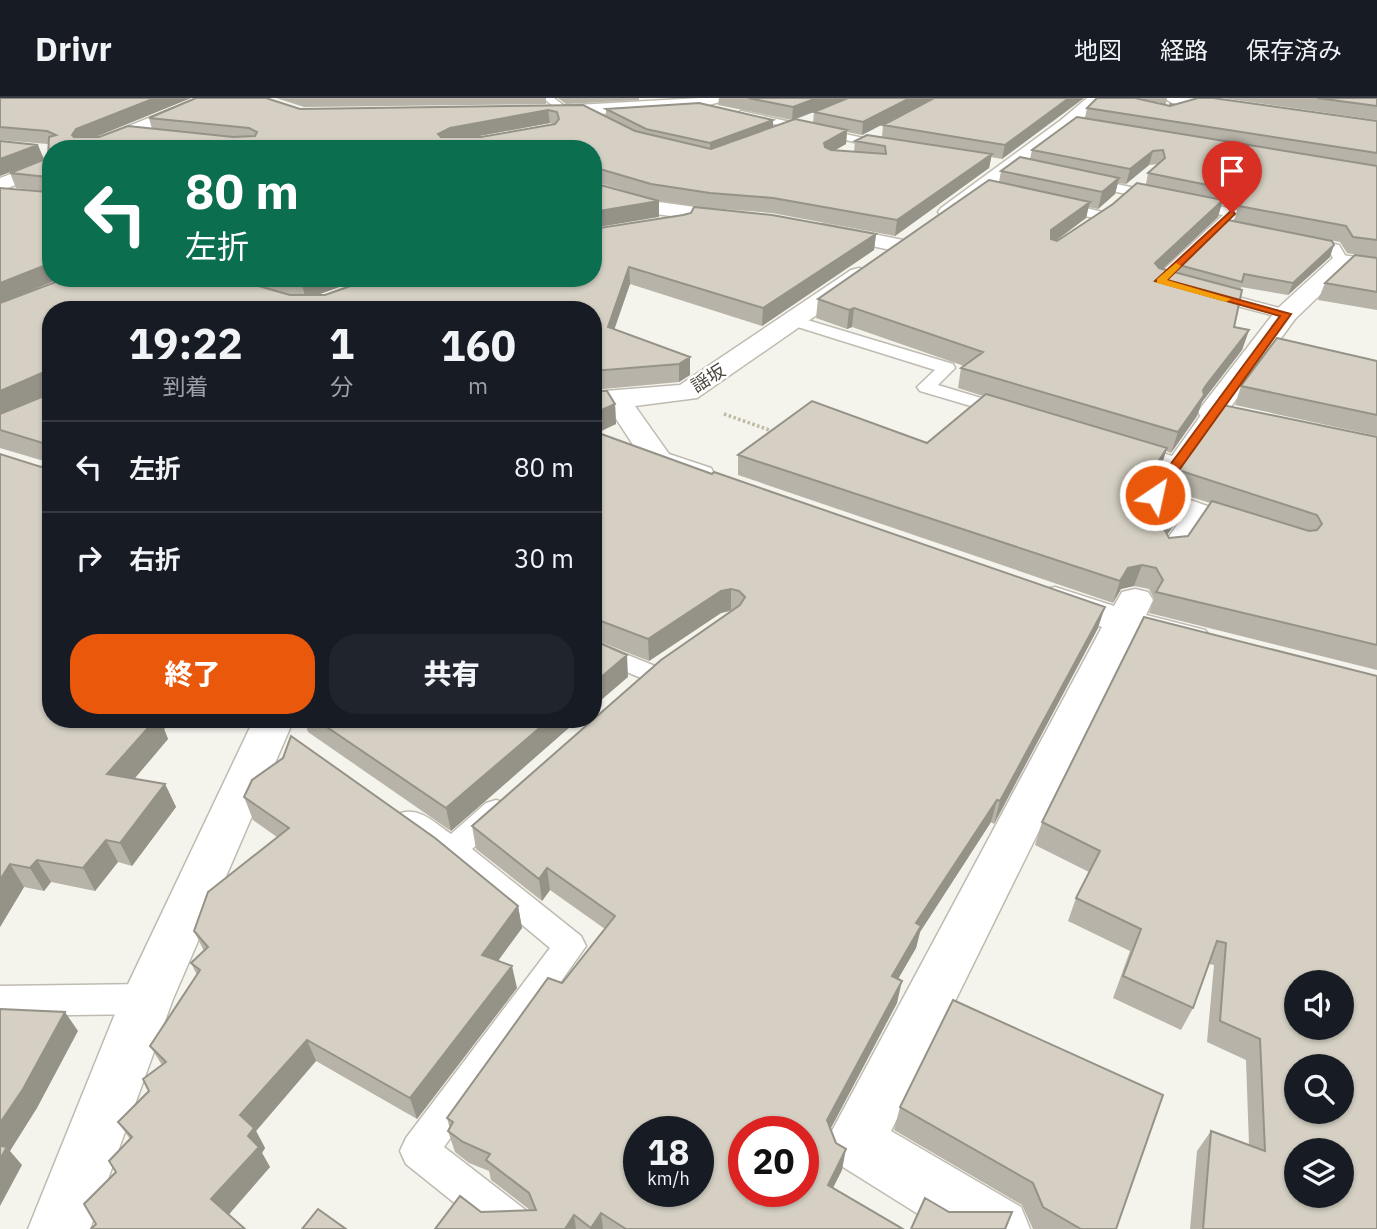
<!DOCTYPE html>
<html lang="ja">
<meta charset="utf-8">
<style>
:root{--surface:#171b24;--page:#20242c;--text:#f1f3f6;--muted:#9ea1a6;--line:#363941;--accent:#ea580c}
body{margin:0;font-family:"IBM Plex Sans","Noto Sans JP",sans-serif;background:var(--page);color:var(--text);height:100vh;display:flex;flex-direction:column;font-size:26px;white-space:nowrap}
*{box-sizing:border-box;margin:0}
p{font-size:23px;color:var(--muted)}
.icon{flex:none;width:38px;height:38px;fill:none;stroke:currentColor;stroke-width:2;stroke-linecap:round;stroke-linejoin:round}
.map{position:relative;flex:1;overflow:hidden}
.drawer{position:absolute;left:42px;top:203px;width:560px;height:427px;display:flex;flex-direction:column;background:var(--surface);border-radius:28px;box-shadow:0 2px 5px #0004}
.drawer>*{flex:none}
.guide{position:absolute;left:42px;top:42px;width:560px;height:147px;border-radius:28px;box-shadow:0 2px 5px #0004;background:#0b6e4f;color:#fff;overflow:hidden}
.tools{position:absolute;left:1284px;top:872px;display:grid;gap:14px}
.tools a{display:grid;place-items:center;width:70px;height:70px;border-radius:50%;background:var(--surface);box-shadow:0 2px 5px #0004;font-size:35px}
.speed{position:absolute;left:623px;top:1018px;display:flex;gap:14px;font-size:35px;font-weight:700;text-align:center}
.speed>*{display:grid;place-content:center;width:91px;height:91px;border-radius:50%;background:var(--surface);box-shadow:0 2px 5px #0004;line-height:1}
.speed small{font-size:18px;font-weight:400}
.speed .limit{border:10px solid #d22;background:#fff;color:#111}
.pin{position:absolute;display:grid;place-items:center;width:60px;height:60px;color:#fff;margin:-72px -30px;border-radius:50% 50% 50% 0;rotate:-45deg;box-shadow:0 0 7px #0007}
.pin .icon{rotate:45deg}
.me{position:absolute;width:77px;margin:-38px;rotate:34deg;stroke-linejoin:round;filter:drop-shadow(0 0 5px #0008)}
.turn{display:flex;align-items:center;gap:24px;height:147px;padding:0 28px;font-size:32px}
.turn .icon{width:91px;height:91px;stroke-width:2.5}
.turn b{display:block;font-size:49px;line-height:60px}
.eta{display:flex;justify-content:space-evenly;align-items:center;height:119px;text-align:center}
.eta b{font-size:42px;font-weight:800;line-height:49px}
.button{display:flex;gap:14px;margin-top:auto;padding:14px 28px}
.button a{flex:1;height:80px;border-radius:28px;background:var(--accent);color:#fff;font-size:28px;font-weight:800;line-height:80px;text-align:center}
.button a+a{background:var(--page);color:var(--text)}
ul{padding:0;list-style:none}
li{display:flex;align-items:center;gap:21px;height:91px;padding:0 28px;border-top:2px solid var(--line)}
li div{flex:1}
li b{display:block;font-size:26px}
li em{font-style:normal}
header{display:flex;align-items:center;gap:42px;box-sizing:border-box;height:98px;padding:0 35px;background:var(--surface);border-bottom:2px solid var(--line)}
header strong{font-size:33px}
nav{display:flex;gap:38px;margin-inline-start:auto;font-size:24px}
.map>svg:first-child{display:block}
</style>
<header>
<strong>Drivr</strong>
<nav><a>地図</a><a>経路</a><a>保存済み</a></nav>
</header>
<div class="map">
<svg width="1377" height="1131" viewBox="0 0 1377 1131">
<rect width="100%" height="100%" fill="#f4f3ec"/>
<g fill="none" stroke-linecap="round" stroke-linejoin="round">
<defs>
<path id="lane" d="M 543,0 L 554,0 L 571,13 L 562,15 Z
M 741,13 L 886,45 L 892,48 L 886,51 L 737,18 L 736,16 Z
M 1084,79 L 1237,112 L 1237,118 L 1170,181 L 1291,213 L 1294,216 L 1286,221 L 1155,186 L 1153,183 L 1155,180 L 1223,117 L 1080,86 L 1078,83 Z
M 1056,103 L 1107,115 L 1108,118 L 1102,122 L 1052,110 L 1052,104 Z
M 1302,139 L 1339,147 L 1349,164 L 1342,168 L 1337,167 L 1329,153 L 1297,146 L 1295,143 Z
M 794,218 L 953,266 L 955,270 L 938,287 L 1014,310 L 1017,314 L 1008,319 L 920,293 L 917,289 L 935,272 L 788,226 L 786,223 Z
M 1212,309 L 1221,314 L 1167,394 L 1242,420 L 1245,424 L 1242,428 L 1235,430 L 1203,420 L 1178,458 L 1162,458 L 1159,453 L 1186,414 L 1148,401 L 1145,397 L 1165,368 L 1126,356 L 1124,352 L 1133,346 L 1172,358 L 1206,310 Z
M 593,543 L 660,570 L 663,576 L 660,582 L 651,584 L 593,560 Z
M 496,702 L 506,705 L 510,713 L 506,721 L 472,751 L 581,838 L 586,848 L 444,1049 L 532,1117 L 538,1131 L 487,1131 L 406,1066 L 400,1053 L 406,1040 L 550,850 L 442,760 L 401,731 L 397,723 L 401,715 C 420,709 435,725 451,736 L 486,705 Z
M 147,886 L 159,891 L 164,901 L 159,911 L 147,916 L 0,918 L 0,888 Z"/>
<path id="street" d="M 198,0 L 220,0 L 217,3 L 104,51 L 79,51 L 82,47 Z
M 700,0 L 726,0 L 723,3 L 695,11 L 542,19 L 534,14 L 542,9 Z
M 1087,0 L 1104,0 L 1073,30 L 955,118 L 941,118 L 938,114 L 941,110 L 1061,22 Z
M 1164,0 C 1184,0 1234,0 1248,10 L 1240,15 L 1172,5 Z
M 51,61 L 51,73 L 0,93 L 0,80 Z
M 593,85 L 651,103 L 739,115 L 746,117 L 749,121 L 746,125 L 739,127 L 648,115 L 593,97 Z
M 823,126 L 908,143 L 911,148 L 908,153 L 900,154 L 816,136 L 813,132 L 816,128 Z
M 1342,157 L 1377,162 L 1377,176 L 1347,171 L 1295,221 L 1230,310 L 1278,321 L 1282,327 L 1278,333 L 1268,336 L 1202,320 L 1198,314 L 1202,308 L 1277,211 L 1334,159 Z
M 859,170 L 867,172 L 870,177 L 867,182 L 697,300 L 635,308 L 669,356 L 711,370 L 715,377 L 711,384 L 700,386 L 647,368 L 609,310 L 593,310 L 593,294 L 680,287 L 851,172 Z
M 1055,489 L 1114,508 L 1122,494 L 1135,491 L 1148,494 L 1153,502 L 1146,517 L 1205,532 L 1211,540 L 1205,548 L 1192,552 L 1135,538 L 891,1033 L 1021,1109 L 1030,1131 L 942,1131 L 835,1064 L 826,1044 L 1102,529 L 1042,508 L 1037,500 L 1042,492 Z
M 254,621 L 294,621 L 173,901 L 90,1131 L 28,1131 L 121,901 Z"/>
</defs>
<use href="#lane" stroke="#bfbbb0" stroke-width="3"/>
<use href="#street" stroke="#bfbbb0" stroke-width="3"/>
<path stroke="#bfb8a3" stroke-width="3.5" stroke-dasharray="2.5 2.5" stroke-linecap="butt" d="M 724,316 L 775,334"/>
<use href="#lane" fill="#fff" fill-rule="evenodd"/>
<use href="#street" fill="#fff" fill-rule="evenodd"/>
<path stroke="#999" stroke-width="2.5" stroke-dasharray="4.5 4.5" stroke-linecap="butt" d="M 1143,0 L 1191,11"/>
</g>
<path fill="#b7b3a8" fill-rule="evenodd" d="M 0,0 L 191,0 L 94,39 L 152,31 L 149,20 L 300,11 L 583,7 L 606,19 L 606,11 L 773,22 L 773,29 L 792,22 L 718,7 L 719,0 L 933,0 L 862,37 L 847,34 L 846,46 L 835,52 L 854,54 L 855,43 L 882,39 L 883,27 L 934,0 L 1084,0 L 1002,61 L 991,59 L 989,70 L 895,138 L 772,115 L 709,110 L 653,102 L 659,103 L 659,119 L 645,99 L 593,83 L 593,51 L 51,51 L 61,180 L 9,202 L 66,180 L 364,180 L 317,197 L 325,197 L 593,131 L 876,136 L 874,152 L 762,228 L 630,186 L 614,231 L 690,259 L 690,277 L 679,284 L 593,292 L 593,212 L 51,212 L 51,621 L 172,621 L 164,631 L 168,641 L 134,681 L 165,686 L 176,709 L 132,768 L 118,764 L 95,793 L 51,784 L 44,793 L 24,789 L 0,829 L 41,369 L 45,367 L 44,363 L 0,350 L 0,316 L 44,298 L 44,297 L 0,316 L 0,90 L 47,94 L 16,90 L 10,75 L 48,60 L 48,46 L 0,42 ZM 814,14 L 813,25 L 794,22 ZM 550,25 L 553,26 L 481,39 L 473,39 Z
M 276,0 L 546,0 L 546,6 L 304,9 Z
M 558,0 L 639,0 L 639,2 L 566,6 Z
M 1138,0 L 1167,0 L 1166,6 Z
M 1222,0 L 1377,0 L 1377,22 Z
M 1170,8 L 1377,23 L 1377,212 L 1318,202 L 1325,185 L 1376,160 L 1347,155 L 1340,144 L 1234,123 L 1238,109 L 1221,106 L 1218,119 L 1162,171 L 1177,175 L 1179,167 L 1330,159 L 1288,197 L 1241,189 L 1234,229 L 1249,232 L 1242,252 L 1202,304 L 1197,318 L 1171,355 L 1166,353 L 1161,369 L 1153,382 L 1172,389 L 1178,372 L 1377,339 L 1377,572 L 1149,515 L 1154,501 L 1149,491 L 1134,488 L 1121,491 L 1113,505 L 738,377 L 738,357 L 927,345 L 983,298 L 958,290 L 961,270 L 964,268 L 852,229 L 847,231 L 816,220 L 818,201 L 999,84 L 1001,73 L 1030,61 L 1032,52 L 1085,20 L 1087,10 ZM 1158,66 L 1148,75 L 1146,86 L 1057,143 L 1056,143 L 1086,120 L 1088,109 L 1098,111 L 1115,96 L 1118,85 L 1126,86 L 1149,67 ZM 1188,398 L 1210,405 L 1188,438 L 1169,440 L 1167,436 L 1182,415 Z
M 1377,263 L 1377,338 L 1235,307 L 1241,288 Z
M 593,293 L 615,306 L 616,326 L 598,334 L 1098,530 L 994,726 L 991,724 L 920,834 L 916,850 L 898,881 L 897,905 L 831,1030 L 842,1072 L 833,1090 L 903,1131 L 435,1131 L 481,1114 L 530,1112 L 491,1082 L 489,1073 L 469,1065 L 455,1054 L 448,1033 L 450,1031 L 447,1020 L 562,885 L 605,831 L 550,792 L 542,803 L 476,751 L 472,728 L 732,513 L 721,515 L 649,563 L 593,541 Z
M 1377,578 L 1377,1131 L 1190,1131 L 1197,1053 L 1211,1033 L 1249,1047 L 1246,962 L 1207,944 L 1214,867 L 1209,866 L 1193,910 L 1181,932 L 1113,900 L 1130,853 L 1068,823 L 1076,800 L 1089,774 L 1035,747 L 1042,724 Z
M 304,621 L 579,621 L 451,733 L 308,634 Z
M 244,699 L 518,808 L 522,830 L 498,863 L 517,890 L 417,1021 L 316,963 L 256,1033 L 265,1050 L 262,1055 L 270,1069 L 228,1116 L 96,1126 L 116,1074 L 130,1041 L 118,1024 L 149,993 L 162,967 L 150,948 L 197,877 L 191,865 L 204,853 L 194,833 L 277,739 L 253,722 Z
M 900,1009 L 1116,1131 L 1033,1131 L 1022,1107 L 894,1032 Z"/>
<path fill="#959288" d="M 155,0 L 191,0 L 81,45 L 72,37 L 76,31 Z
M 817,0 L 850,0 L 792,22 L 793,9 Z
M 910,0 L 933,0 L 862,37 L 863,24 Z
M 1069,0 L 1084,0 L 1002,61 L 1005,47 Z
M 548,12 L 550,25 L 452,43 L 440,51 L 438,36 L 450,30 Z
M 773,22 L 773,30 L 710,53 L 710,45 Z
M 847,32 L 846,46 L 823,59 L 824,45 Z
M 38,47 L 44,61 L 0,78 L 0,61 Z
M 1153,53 L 1149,67 L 1126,86 L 1130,71 Z
M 992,56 L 989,70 L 895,138 L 897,122 Z
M 1119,80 L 1115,96 L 1098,111 L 1102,94 Z
M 1223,102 L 1218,119 L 1150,183 L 1155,165 Z
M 659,103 L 659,119 L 593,130 L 593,114 Z
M 1090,104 L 1086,120 L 1047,149 L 1051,132 Z
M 876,136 L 874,152 L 762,228 L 763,210 Z
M 1334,147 L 1330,159 L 1288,197 L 1293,185 Z
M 51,165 L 51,180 L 61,180 L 0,205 L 0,185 Z
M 629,169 L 630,186 L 609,247 L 608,229 Z
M 312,180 L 364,180 L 306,201 L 301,184 Z
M 854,210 L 852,229 L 847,231 L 849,212 Z
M 1249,232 L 1242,252 L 1202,304 L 1197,318 L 1171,355 L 1178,334 L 1203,292 Z
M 690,259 L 690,277 L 679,284 L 679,266 Z
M 44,274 L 51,294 L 0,316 L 0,293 Z
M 615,306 L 616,326 L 593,337 L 593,316 Z
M 1167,350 L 1161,369 L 1143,399 L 1149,378 Z
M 1189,395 L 1182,415 L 1157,452 L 1164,431 Z
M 1142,467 L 1134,488 L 1121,491 L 1113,505 L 1120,483 L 1128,470 Z
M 731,491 L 731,512 L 721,515 L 649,563 L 648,541 L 721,493 Z
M 1105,509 L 1098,530 L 994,726 L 1000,703 Z
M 627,557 L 628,579 L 593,609 L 593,586 Z
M 149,621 L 172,621 L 164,631 L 168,641 L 119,699 L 107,676 Z
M 550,621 L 579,621 L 451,733 L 446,710 Z
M 165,686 L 176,709 L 132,768 L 120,745 Z
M 997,702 L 991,724 L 920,834 L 916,850 L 887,900 L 892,878 L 916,825 Z
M 106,742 L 118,764 L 95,793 L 83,770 Z
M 37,762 L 51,784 L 44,793 L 30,770 Z
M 10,766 L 24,789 L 0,829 L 0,782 Z
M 547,770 L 550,792 L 542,803 L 539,781 Z
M 518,808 L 522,830 L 486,879 L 482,857 Z
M 512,868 L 517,890 L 417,1021 L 410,1000 Z
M 902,883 L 897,905 L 824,1043 L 827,1022 Z
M 65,914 L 78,933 L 37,1010 L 10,1053 L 22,1067 L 0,1108 L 0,1025 Z
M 307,942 L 316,963 L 256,1033 L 265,1050 L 262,1055 L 270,1069 L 225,1121 L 211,1101 L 248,1038 L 240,1017 Z
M 846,1051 L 842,1072 L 824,1107 L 828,1087 Z
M 601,1115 L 603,1131 L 591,1131 L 591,1130 Z
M 574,1117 L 576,1131 L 565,1131 Z"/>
<path fill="#d5d0c3" stroke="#959288" stroke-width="2" fill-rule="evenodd" d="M 0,0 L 155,0 L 76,31 L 72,37 L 74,39 L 99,39 L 128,28 L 233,39 L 255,38 L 257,34 L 249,30 L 149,20 L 196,0 L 266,0 L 300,11 L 583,7 L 635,33 L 711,51 L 795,21 L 847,32 L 824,45 L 825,49 L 831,52 L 886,56 L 885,48 L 855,43 L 867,37 L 992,56 L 897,122 L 773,100 L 710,95 L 651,86 L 593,69 L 593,51 L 51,51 L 51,165 L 0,185 L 0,90 L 47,94 L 47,79 L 10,75 L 48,60 L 49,39 L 56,37 L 47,33 L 0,29 ZM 548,12 L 557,14 L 559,21 L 555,26 L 481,39 L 441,39 L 438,36 L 450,30 Z
M 748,0 L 817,0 L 793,9 Z
M 848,0 L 910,0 L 863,24 L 814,14 Z
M 934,0 L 1069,0 L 1005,47 L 883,27 Z
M 1097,0 L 1135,0 L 1170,8 L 1198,0 L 1213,0 L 1377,23 L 1377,55 L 1087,10 Z
M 1317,0 L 1377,0 L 1377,8 Z
M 699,5 L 773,22 L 710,45 L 646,31 L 606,11 Z
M 1077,19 L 1377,68 L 1377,142 L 1353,139 L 1346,128 L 1239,108 L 1245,101 L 1242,94 L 1148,75 L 1165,60 L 1163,52 L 1153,53 L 1130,71 L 1032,52 Z
M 0,43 L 38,47 L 0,61 Z
M 1020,59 L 1119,80 L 1102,94 L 1001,73 Z
M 989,82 L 1090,104 L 1051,132 L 1051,141 L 1057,143 L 1113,106 L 1137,85 L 1223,102 L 1155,165 L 1159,170 L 1242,192 L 1234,229 L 1249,232 L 1207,286 L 1203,292 L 1204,297 L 1178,334 L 961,270 L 983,254 L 854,210 L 849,212 L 818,201 Z
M 593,85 L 659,103 L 593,114 Z
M 694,109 L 772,117 L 876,136 L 763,210 L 629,169 L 608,229 L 690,259 L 679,266 L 593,273 L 593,212 L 51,212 L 51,621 L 156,621 L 107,676 L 165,686 L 120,745 L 106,742 L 83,770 L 37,762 L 30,770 L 10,766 L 0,782 L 0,356 L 41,369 L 45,367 L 43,345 L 0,332 L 0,316 L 44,298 L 44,274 L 0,293 L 0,205 L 66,180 L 231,180 L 290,197 L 325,197 L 373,180 L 593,180 L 593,131 L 683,117 L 691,115 Z
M 1228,122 L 1332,143 L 1334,147 L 1293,185 L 1244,176 L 1242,184 L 1179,167 Z
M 1355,157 L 1377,160 L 1377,194 L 1325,185 Z
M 288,180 L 312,180 L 301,184 Z
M 1277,240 L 1377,263 L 1377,317 L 1241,288 Z
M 593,293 L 607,293 L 615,306 L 593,316 Z
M 986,296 L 1167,350 L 1149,378 L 1154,383 L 1189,395 L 1164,431 L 1169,440 L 1188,438 L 1212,403 L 1309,433 L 1317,432 L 1322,426 L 1317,417 L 1178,372 L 1223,307 L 1377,339 L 1377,547 L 1156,494 L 1163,482 L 1156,470 L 1142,467 L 1128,470 L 1120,483 L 738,357 L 812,303 L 927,345 Z
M 593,333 L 712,376 L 714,374 L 1105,509 L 1000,703 L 997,702 L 916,825 L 921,828 L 892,878 L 902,883 L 827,1022 L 836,1045 L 846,1051 L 828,1087 L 903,1131 L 626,1131 L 601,1115 L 591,1130 L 574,1117 L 565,1131 L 435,1131 L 460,1098 L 481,1114 L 536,1112 L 529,1095 L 486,1062 L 490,1056 L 463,1044 L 448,1033 L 453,1024 L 447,1020 L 548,880 L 562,885 L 615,818 L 547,770 L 539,781 L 472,728 L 661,562 L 740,507 L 745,499 L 739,493 L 731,491 L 721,493 L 648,541 L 593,520 ZM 639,1034 L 698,1034 L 698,1094 L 639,1094 ZM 744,1034 L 803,1034 L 803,1094 L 744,1094 Z
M 1144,519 L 1377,578 L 1377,1131 L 1203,1131 L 1211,1033 L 1265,1053 L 1260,941 L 1220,923 L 1226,845 L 1217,843 L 1193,910 L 1123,878 L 1141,831 L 1076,800 L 1100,753 L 1042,724 ZM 1297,884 L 1342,884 L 1342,929 L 1297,929 ZM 1297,968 L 1342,968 L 1342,1013 L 1297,1013 ZM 1297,1052 L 1342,1052 L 1342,1097 L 1297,1097 Z
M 593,542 L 627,557 L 593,586 Z
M 315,621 L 550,621 L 446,710 Z
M 291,638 L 435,740 L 518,808 L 482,857 L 512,868 L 410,1000 L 307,942 L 240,1017 L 254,1030 L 248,1038 L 259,1049 L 211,1101 L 245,1131 L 91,1131 L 96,1126 L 84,1106 L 116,1074 L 109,1063 L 132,1039 L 118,1024 L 149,993 L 143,981 L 166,964 L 150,948 L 200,872 L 191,865 L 208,849 L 194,833 L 208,794 L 289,730 L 244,699 L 252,682 L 283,660 Z
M 953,902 L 1163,997 L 1116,1131 L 1081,1131 L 1043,1109 L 1033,1085 L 900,1009 Z
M 0,911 L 65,914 L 23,991 L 0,1025 Z
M 0,1048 L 7,1049 L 0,1061 Z
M 925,1100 L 949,1114 L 1012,1114 L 1005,1131 L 911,1131 Z
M 318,1111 L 346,1131 L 302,1131 Z"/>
<path fill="#ea580c" stroke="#983908" stroke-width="2" d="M 1232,112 L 1235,116 L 1167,182 L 1291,216 L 1159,400 L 1150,400 L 1150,394 L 1280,218 L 1155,183 Z"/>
<path fill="#f59e0b" d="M 1176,165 L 1181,168 L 1167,182 L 1231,201 L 1226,204 L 1157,185 L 1157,181 Z"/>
<g text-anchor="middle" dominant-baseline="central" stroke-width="5" stroke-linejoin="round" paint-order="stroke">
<g font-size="18" fill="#48443b" stroke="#fff">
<text transform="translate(708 280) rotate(-32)">謡坂</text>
</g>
</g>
</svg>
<div class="tools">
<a><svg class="icon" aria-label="sound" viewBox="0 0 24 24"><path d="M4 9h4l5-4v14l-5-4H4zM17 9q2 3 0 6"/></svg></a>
<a><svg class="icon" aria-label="search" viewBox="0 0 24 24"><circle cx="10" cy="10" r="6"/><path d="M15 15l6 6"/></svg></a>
<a><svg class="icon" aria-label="layers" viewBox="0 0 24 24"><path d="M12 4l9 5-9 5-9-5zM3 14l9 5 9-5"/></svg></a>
</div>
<div class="speed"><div>18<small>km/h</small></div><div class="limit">20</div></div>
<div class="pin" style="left:1232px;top:115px;background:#d93025"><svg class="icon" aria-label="arrive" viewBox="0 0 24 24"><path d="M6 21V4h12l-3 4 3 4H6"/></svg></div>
<svg class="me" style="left:1155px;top:397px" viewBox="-20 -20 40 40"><circle r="17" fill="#ea580c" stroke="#fff" stroke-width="3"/><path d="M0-11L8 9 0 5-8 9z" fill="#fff"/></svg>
<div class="guide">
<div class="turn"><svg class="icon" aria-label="left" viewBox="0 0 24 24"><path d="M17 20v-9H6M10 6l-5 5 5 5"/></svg><div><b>80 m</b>左折</div></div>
</div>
<section class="drawer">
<div class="eta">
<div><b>19:22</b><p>到着</p></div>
<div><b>1</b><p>分</p></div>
<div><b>160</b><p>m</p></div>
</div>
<ul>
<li><svg class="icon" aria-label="left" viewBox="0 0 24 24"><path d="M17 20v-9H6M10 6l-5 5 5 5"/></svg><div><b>左折</b></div><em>80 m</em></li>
<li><svg class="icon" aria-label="right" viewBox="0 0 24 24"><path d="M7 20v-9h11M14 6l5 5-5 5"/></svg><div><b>右折</b></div><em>30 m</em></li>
</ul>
<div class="button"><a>終了</a><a>共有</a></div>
</section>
</div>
